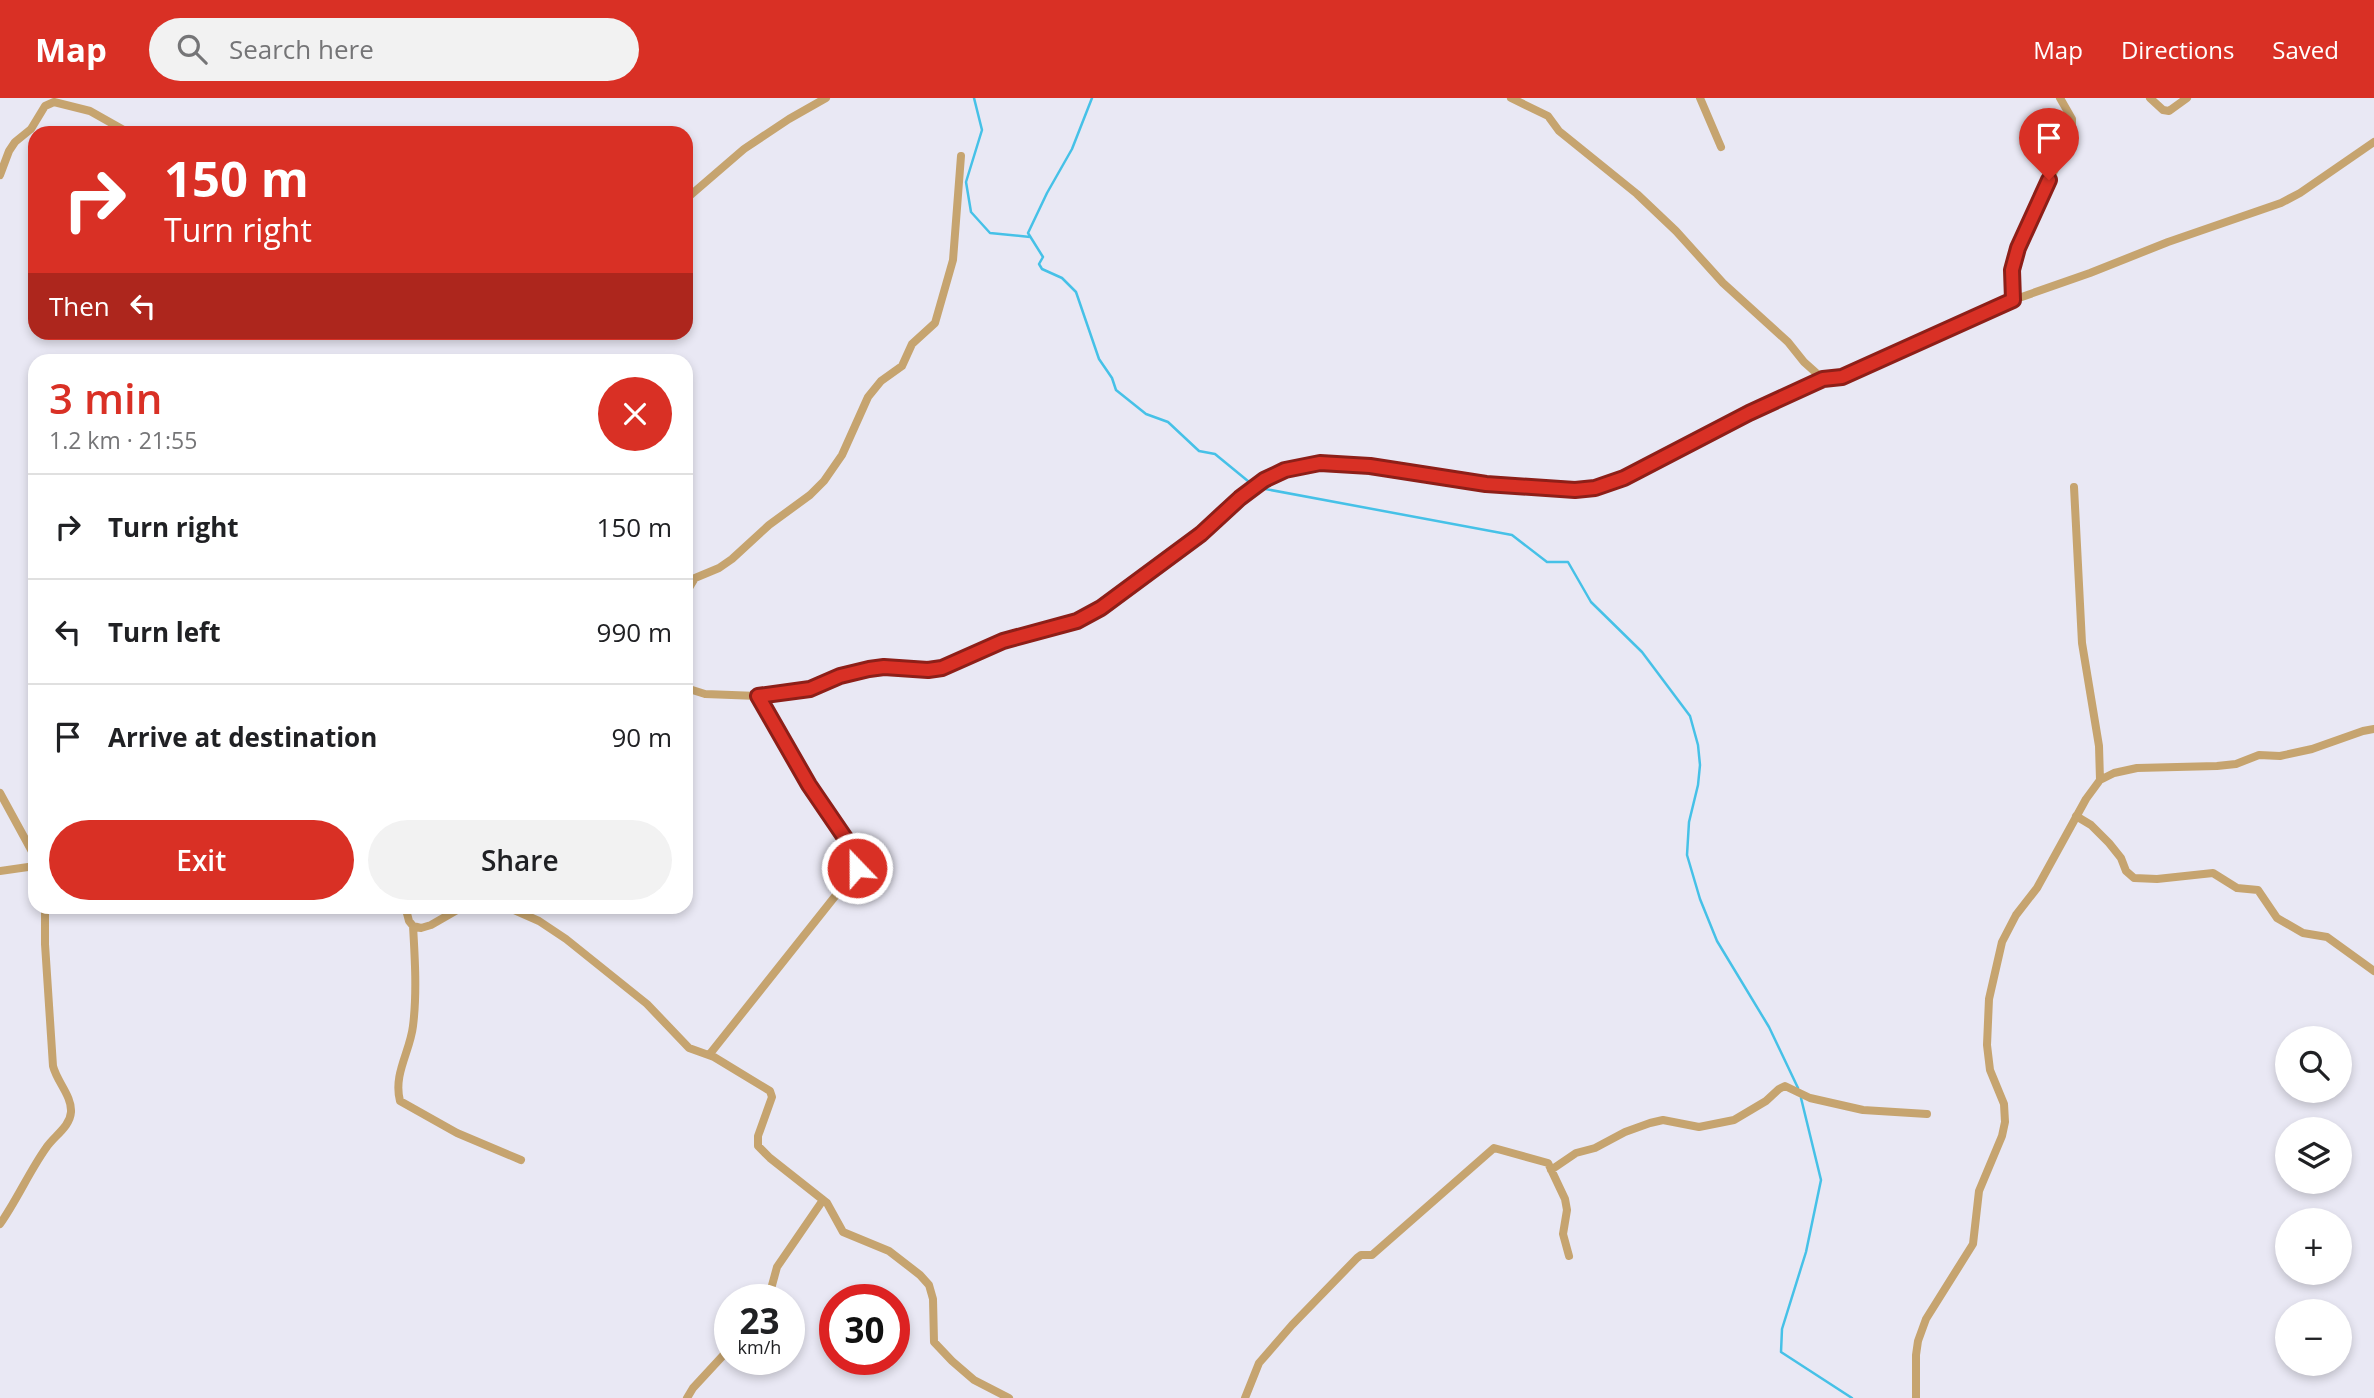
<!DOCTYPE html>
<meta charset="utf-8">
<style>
:root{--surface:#fff;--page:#f2f2f2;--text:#202124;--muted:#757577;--line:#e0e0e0;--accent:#d93025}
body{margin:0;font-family:"Open Sans",sans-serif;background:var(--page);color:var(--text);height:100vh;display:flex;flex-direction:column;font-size:26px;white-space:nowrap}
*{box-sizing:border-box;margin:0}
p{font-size:23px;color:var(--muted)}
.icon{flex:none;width:38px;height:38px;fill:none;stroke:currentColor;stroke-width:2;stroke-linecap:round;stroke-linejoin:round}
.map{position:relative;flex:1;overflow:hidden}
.sheet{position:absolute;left:28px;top:256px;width:665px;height:560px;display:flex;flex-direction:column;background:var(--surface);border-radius:21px;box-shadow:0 4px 10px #0003}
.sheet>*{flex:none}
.top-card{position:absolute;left:28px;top:28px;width:665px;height:214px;border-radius:21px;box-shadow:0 4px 10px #0003;background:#d93025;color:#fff;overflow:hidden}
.controls{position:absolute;left:2275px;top:928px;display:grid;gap:14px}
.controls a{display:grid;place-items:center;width:77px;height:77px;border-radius:50%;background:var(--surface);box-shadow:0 4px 10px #0003;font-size:35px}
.speed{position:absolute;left:714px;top:1186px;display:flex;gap:14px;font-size:35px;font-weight:700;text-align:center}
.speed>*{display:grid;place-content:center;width:91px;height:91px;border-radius:50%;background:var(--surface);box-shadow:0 4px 10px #0003;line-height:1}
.speed small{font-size:18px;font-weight:400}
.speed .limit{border:10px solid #d22;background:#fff;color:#111}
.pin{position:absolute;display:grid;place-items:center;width:60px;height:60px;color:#fff;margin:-72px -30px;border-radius:50% 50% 50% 0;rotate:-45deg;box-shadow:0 0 7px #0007}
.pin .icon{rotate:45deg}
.me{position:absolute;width:77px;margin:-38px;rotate:338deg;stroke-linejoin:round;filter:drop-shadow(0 0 5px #0008)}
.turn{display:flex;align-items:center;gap:24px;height:147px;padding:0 21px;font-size:32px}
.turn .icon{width:91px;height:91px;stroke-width:2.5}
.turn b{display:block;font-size:49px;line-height:60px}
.then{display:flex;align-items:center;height:66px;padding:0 21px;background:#0003;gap:14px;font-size:26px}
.round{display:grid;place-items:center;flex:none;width:74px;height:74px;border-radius:37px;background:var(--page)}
.overview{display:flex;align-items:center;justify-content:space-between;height:119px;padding:0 21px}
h1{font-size:42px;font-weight:600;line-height:52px;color:var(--accent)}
.cta{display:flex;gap:14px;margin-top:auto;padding:14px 21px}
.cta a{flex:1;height:80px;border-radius:42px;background:var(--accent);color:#fff;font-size:28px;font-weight:600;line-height:80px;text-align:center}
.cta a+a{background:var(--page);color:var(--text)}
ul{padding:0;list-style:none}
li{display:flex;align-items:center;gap:21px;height:105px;padding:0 21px;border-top:2px solid var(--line)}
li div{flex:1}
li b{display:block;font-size:26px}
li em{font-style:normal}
header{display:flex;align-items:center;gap:42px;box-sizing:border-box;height:98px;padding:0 35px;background:var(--accent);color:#fff}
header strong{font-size:33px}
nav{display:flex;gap:38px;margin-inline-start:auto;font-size:24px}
.search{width:490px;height:63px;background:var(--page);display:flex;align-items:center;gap:18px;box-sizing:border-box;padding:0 24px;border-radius:38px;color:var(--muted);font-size:26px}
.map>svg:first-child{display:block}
</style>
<header>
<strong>Map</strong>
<div class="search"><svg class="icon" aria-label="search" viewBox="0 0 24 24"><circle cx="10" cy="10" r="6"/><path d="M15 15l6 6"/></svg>Search here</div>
<nav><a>Map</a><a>Directions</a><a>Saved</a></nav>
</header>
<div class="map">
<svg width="2374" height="1300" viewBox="0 0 2374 1300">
<rect width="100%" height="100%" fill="#e9e8f4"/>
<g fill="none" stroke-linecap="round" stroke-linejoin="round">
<path stroke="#46c1e7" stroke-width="2.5" d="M 974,0 L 982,32 L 966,84 L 971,114 L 990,135 L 1030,139
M 1092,0 L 1072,51 L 1047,95 L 1028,135 L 1043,159 L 1039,166 L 1042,171 L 1062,180 L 1076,194 L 1099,261 L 1112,280 L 1116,292 L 1146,316 L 1168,324 L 1199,353 L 1215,356 L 1254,388
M 1260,390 L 1512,437 L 1547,464 L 1568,464 L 1591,504 L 1642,554 L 1690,618 L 1698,647 L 1700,667 L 1698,687 L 1689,724 L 1687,757 L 1700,801 L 1717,843 L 1769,929 L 1798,990
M 1801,1000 L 1821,1082 L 1806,1154 L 1782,1231 L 1781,1254 L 1852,1300"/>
<path stroke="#c6a46f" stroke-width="8" d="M 1511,0 L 1548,18 L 1559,33 L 1637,96 L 1676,133 L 1723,185 L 1788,244 L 1804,264 L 1823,281
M 1700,0 L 1721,49
M 2150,0 L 2163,12 L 2169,13 L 2187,0
M 0,77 L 9,53 L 15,44 L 31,31 L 45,8 L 54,4 L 90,13 L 129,35
M 686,101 L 744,51 L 789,21 L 826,0
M 2013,202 L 2012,172 L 2018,150 L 2072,35 L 2072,21 L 2060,0
M 686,495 L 695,480 L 719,470 L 732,461 L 769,427 L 810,397 L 824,383 L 842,357 L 868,299 L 881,283 L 902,268 L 912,246 L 935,225 L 953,162 L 961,58
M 686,590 L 705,596 L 758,598 L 810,591 L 840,578 L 869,571 L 884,569 L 928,572 L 942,570 L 977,557 L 1003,543 L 1077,523 L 1101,510 L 1201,436 L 1240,400 L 1264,382 L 1285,372 L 1320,365 L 1370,367 L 1486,386 L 1575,392 L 1595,390 L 1624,380 L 1749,315 L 1823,281 L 1841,279 L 2013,202 L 2090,175 L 2168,144 L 2281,105 L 2300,95 L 2374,44
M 2100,682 L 2114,675 L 2137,670 L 2217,668 L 2236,666 L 2259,657 L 2280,658 L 2312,651 L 2363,633 L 2374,631
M 0,695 L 35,759
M 2076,718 L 2091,727 L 2109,745 L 2121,760 L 2126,773 L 2134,780 L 2157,781 L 2213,775 L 2237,790 L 2258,792 L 2277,820 L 2303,835 L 2327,839 L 2374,873
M 0,773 L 35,768
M 405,808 L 409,823 L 413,828 L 421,830 L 431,827 L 464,808
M 505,808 L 539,823 L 566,841 L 647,906 L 689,950 L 714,959 L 770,993 L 772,999 L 758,1038 L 758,1048 L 770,1060 L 827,1105 L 843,1134 L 889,1153 L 920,1177 L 929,1187 L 933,1201 L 934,1244 L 952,1263 L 974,1282 L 1009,1300
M 413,828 C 415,861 417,896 413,928 C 410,954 393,976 400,1003 L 457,1035 L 521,1062
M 709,957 L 848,782 L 857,770 L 858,761 L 809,687 L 758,598
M 1551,1072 L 1576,1055 L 1595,1050 L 1625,1034 L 1650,1025 L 1663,1022 L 1699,1029 L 1734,1022 L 1766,1003 L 1779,991 L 1785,988 L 1810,1000 L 1863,1012 L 1927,1016
M 0,1126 C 17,1102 29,1074 46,1050 C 54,1038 70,1029 71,1014 C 72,998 57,984 53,968 L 45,846 L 45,808
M 768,1202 L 777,1169 L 823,1102
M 687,1300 L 693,1290 L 730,1250
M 1245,1300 L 1259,1265 L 1292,1227 L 1357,1160 L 1361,1157 L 1372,1157 L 1494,1050 L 1548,1065 L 1565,1101 L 1567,1112 L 1563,1136 L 1569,1158
M 1916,1300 L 1916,1257 L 1918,1243 L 1926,1221 L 1973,1146 L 1979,1093 L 2002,1038 L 2005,1024 L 2004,1006 L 1990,972 L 1987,947 L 1989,901 L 2002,844 L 2016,817 L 2037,790 L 2086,701 L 2100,682 L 2099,648 L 2082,545 L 2074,389"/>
</g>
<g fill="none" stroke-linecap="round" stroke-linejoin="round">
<defs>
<path id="route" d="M 857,770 L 858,761 L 854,753 L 809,687 L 758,598 L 810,591 L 840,578 L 869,571 L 884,569 L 928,572 L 942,570 L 1003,543 L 1077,523 L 1101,510 L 1201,436 L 1240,400 L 1264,382 L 1285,372 L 1320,365 L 1370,368 L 1486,386 L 1575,392 L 1595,390 L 1624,380 L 1749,315 L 1823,281 L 1842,279 L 2013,202 L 2012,172 L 2018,150 L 2049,82"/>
</defs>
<use href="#route" stroke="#8d1f18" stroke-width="18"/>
<use href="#route" stroke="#d93025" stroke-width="12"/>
</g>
</svg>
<div class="controls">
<a><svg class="icon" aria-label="search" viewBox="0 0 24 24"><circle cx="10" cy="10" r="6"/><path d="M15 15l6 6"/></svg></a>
<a><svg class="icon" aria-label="layers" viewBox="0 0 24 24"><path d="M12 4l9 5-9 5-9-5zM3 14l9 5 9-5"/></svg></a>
<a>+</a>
<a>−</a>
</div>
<div class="speed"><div>23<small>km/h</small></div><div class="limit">30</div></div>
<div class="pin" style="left:2049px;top:82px;background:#d93025"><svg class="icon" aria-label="arrive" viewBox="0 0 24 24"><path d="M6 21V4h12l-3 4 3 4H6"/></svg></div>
<svg class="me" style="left:857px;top:770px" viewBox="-20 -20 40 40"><circle r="17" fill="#d93025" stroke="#fff" stroke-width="3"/><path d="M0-11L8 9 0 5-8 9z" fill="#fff"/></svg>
<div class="top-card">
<div class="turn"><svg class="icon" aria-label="right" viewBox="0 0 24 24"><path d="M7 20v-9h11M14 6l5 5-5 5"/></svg><div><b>150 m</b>Turn right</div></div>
<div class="then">Then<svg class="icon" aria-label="left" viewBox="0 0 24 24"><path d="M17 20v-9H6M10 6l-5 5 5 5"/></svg></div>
</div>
<section class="sheet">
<div class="overview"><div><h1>3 min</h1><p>1.2 km · 21:55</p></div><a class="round" style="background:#d93025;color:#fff"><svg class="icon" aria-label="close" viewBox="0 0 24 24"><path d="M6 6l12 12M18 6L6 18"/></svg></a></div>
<ul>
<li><svg class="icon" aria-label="right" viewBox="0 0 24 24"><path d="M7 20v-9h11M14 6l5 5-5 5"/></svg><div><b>Turn right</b></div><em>150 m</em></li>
<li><svg class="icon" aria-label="left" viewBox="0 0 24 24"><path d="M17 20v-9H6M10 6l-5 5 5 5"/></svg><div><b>Turn left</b></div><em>990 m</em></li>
<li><svg class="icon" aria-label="arrive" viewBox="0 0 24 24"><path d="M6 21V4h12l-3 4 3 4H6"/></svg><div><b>Arrive at destination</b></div><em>90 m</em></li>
</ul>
<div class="cta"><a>Exit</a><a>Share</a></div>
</section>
</div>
